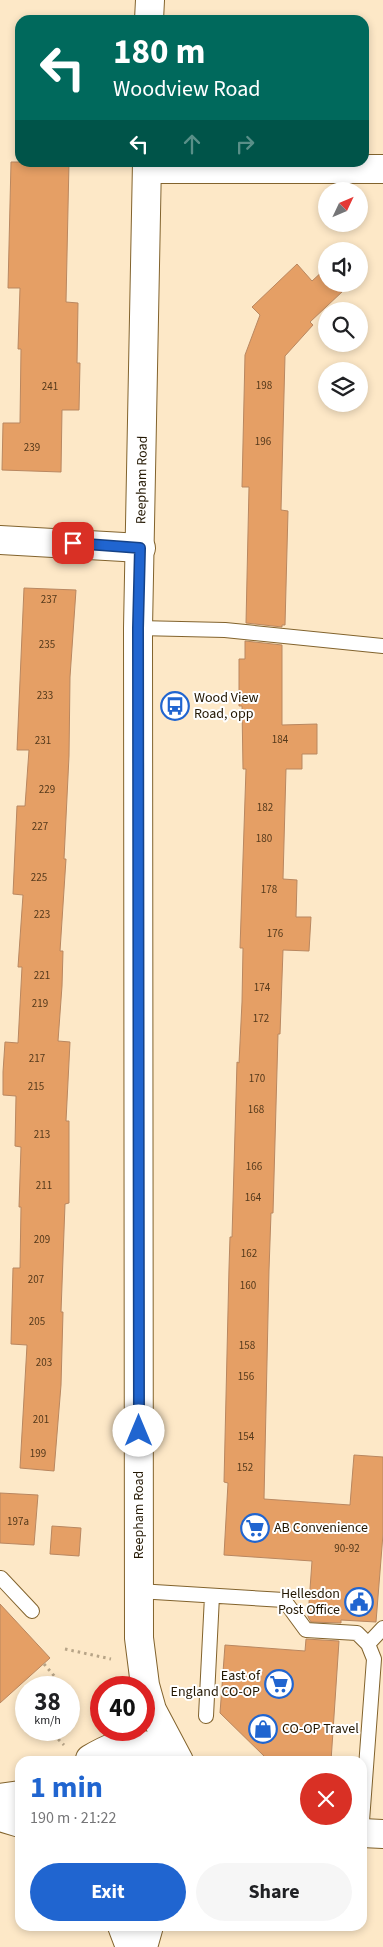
<!DOCTYPE html>
<meta charset="utf-8">
<style>
:root{--surface:#fff;--page:#f6f6f6;--text:#202124;--muted:#757577;--accent:#2065d0}
body{margin:0;font-family:"Source Sans 3",sans-serif;background:var(--page);color:var(--text);height:100vh;display:flex;flex-direction:column;font-size:19px;white-space:nowrap}
*{box-sizing:border-box;margin:0}
p{font-size:16px;color:var(--muted)}
.icon{flex:none;width:28px;height:28px;fill:none;stroke:currentColor;stroke-width:2;stroke-linecap:round;stroke-linejoin:round}
.map{position:relative;flex:1;overflow:hidden}
.details{position:absolute;left:15px;top:1756px;width:352px;height:175px;display:flex;flex-direction:column;background:var(--surface);border-radius:15px;box-shadow:0 2px 8px #0003}
.details>*{flex:none}
.guide{position:absolute;left:15px;top:15px;width:354px;height:152px;border-radius:15px;box-shadow:0 2px 8px #0003;background:#00695c;color:#fff;overflow:hidden}
.needle{width:32px;rotate:46deg}
.buttons{position:absolute;left:318px;top:182px;display:grid;gap:10px}
.buttons a{display:grid;place-items:center;width:50px;height:50px;border-radius:50%;background:var(--surface);box-shadow:0 2px 8px #0003;font-size:25px}
.speed{position:absolute;left:15px;top:1676px;display:flex;gap:10px;font-size:25px;font-weight:700;text-align:center}
.speed>*{display:grid;place-content:center;width:65px;height:65px;border-radius:50%;background:var(--surface);box-shadow:0 2px 8px #0003;line-height:1}
.speed small{font-size:12px;font-weight:400}
.speed .limit{border:8px solid #d22;background:#fff;color:#111}
.pin{position:absolute;display:grid;place-items:center;width:42px;height:42px;color:#fff;margin:-21px;border-radius:10px;box-shadow:0 2px 8px #0006}
.me{position:absolute;width:55px;margin:-28px;rotate:0deg;stroke-linejoin:round;filter:drop-shadow(0 0 4px #0008)}
.turn{display:flex;align-items:center;gap:18px;height:105px;padding:0 15px;font-size:22px}
.turn .icon{width:65px;height:65px;stroke-width:2.5}
.turn b{display:block;font-size:35px;line-height:42px}
.lanes{display:flex;align-items:center;height:48px;padding:0 15px;background:#0003;justify-content:center;gap:25px;direction:ltr}
.lanes .off{opacity:.35}
.round{display:grid;place-items:center;flex:none;width:52px;height:52px;border-radius:26px;background:var(--page)}
.headline{display:flex;align-items:center;justify-content:space-between;height:85px;padding:0 15px}
h1{font-size:30px;font-weight:700;line-height:38px;color:var(--accent)}
.button{display:flex;gap:10px;margin-top:auto;padding:10px 15px}
.button a{flex:1;height:58px;border-radius:30px;background:var(--accent);color:#fff;font-size:20px;font-weight:700;line-height:58px;text-align:center}
.button a+a{background:var(--page);color:var(--text)}
.map>svg:first-child{display:block}
</style>
<div class="map">
<svg width="383" height="1947" viewBox="0 0 383 1947">
<rect width="100%" height="100%" fill="#fde8c7"/>
<path fill="#e59f65" stroke="#b98760" d="M 11,162 L 69,162 L 66,302 L 78,303 L 77,363 L 80,363 L 79,410 L 62,410 L 61,472 L 2,470 L 3,423 L 20,423 L 21,349 L 18,349 L 20,288 L 8,288 Z
M 297,264 L 312,281 L 324,270 L 326,273 L 326,284 L 336,284 L 343,291 L 310,322 L 313,325 L 285,356 L 281,510 L 288,511 L 285,625 L 282,625 L 282,627 L 246,623 L 249,487 L 242,487 L 245,355 L 260,315 L 252,307 Z
M 24,588 L 76,590 L 70,677 L 69,756 L 64,859 L 66,859 L 60,951 L 63,951 L 62,986 L 58,1041 L 70,1042 L 66,1121 L 69,1121 L 69,1203 L 65,1204 L 61,1312 L 63,1312 L 61,1385 L 54,1471 L 20,1468 L 27,1345 L 11,1344 L 13,1268 L 20,1268 L 21,1207 L 19,1207 L 21,1147 L 15,1146 L 16,1096 L 3,1095 L 3,1072 L 5,1042 L 18,1043 L 22,967 L 18,967 L 23,895 L 13,894 L 17,806 L 25,806 L 29,750 L 17,750 Z
M 245,641 L 282,645 L 282,725 L 317,724 L 317,754 L 302,754 L 302,769 L 286,769 L 283,879 L 297,880 L 296,917 L 311,917 L 309,951 L 283,950 L 280,1034 L 278,1034 L 273,1213 L 271,1213 L 269,1270 L 264,1499 L 350,1505 L 354,1455 L 383,1457 L 383,1534 L 376,1622 L 341,1620 L 341,1623 L 311,1622 L 308,1617 L 312,1561 L 224,1555 L 228,1483 L 224,1482 L 229,1268 L 230,1237 L 232,1237 L 237,1062 L 239,1063 L 242,1002 L 243,948 L 240,948 L 246,769 L 243,769 L 242,706 L 239,706 L 239,659 L 245,659 Z
M 0,1493 L 38,1495 L 34,1545 L 0,1543 Z
M 52,1526 L 81,1528 L 79,1556 L 50,1554 Z
M 0,1604 L 50,1658 L 0,1703 Z
M 306,1639 L 339,1641 L 331,1761 L 265,1757 L 220,1713 L 225,1645 L 305,1651 Z"/>
<g fill="none" stroke-linecap="round" stroke-linejoin="round">
<defs>
<path id="lane" d="M 138,628 L 225,630 L 383,646
M 1,1578 L 32,1611
M 138,1591 L 284,1600 L 306,1630 L 357,1633 L 368,1644 L 374,1659 L 362,1821
M 368,1644 L 383,1628
M 206,1716 L 212,1596"/>
<path id="street" d="M 147,169 L 383,169
M 0,540 L 141,548"/>
<path id="secondary" d="M 149,20 L 150,0
M 147,162 L 138,628 L 139,1638 L 145,1685 L 152,1710 L 179,1761
M 90,1759 C 127,1737 141,1740 177,1759
M 0,1798 L 20,1795
M 0,1817 L 20,1823
M 362,1833 L 383,1834
M 122,1926 L 130,1947
M 143,1947 L 149,1926"/>
</defs>
<use href="#lane" stroke="#82632d" stroke-width="16"/>
<use href="#street" stroke="#82632d" stroke-width="30"/>
<use href="#secondary" stroke="#82632d" stroke-width="30"/>
<path stroke="#b7a487" stroke-width="3" stroke-dasharray="2.5 4" stroke-linecap="butt" d="M 65,1649 L 111,1659
M 44,1664 L 56,1678
M 18,1699 L 26,1706
M 49,1730 L 64,1745"/>
<use href="#lane" stroke="#fff" stroke-width="14"/>
<use href="#street" stroke="#fff" stroke-width="28"/>
<use href="#secondary" stroke="#fff" stroke-width="28"/>
</g>
<g fill="none" stroke-linecap="round" stroke-linejoin="round">
<defs>
<path id="route" d="M 73,543 L 140,548 L 138,628 L 139,1431"/>
</defs>
<use href="#route" stroke="#154287" stroke-width="12"/>
<use href="#route" stroke="#2065d0" stroke-width="9"/>
</g>
<defs>
<symbol id="bus-ring" viewBox="-11 -11 22 22"><circle r="9.5" fill="#fff" stroke="#2065d0" stroke-width="1.5"/><path d="M-5-6H5V4H4V6H2V4H-2V6H-4V4H-5ZM-3.5-4V0h7V-4ZM-3.5 1.2v1.5H-2V1.2ZM2 1.2v1.5H3.5V1.2Z" fill="#2065d0"/></symbol>
<symbol id="supermarket-ring" viewBox="-11 -11 22 22"><circle r="9.5" fill="#fff" stroke="#2065d0" stroke-width="1.5"/><path d="M-6-5.5h2.5l.6 2H6L4.5 2H-2.5L-4.4-4H-6ZM-1.5 3.2a1.3 1.3 0 1 0 .1 0ZM3 3.2a1.3 1.3 0 1 0 .1 0Z" fill="#2065d0"/></symbol>
<symbol id="civic-ring" viewBox="-11 -11 22 22"><circle r="9.5" fill="#fff" stroke="#2065d0" stroke-width="1.5"/><path d="M-.6-6.5H3V-4.5H.6V-3L4-1V1h2V6H-6V1h2V-1L-.6-3ZM-1.2 2.5V6h2.4V2.5Z" fill="#2065d0"/></symbol>
<symbol id="shop-ring" viewBox="-11 -11 22 22"><circle r="9.5" fill="#fff" stroke="#2065d0" stroke-width="1.5"/><path d="M-5-2.5h2.3a2.7 3.5 0 0 1 5.4 0H5L5.5 6h-11ZM-1.5-2.5h3a1.5 2.3 0 0 0-3 0Z" fill="#2065d0"/></symbol>
</defs>
<g fill-rule="evenodd">
<use href="#bus-ring" x="159" y="690" width="32" height="32"/>
<use href="#supermarket-ring" x="239" y="1512" width="32" height="32"/>
<use href="#civic-ring" x="343" y="1586" width="32" height="32"/>
<use href="#supermarket-ring" x="263" y="1668" width="32" height="32"/>
<use href="#shop-ring" x="247" y="1713" width="32" height="32"/>
</g>
<g text-anchor="middle" dominant-baseline="central" stroke-width="4" stroke-linejoin="round" paint-order="stroke">
<g font-size="11" fill="#54391b">
<text x="264" y="385">198</text>
<text x="50" y="386">241</text>
<text x="263" y="441">196</text>
<text x="32" y="447">239</text>
<text x="49" y="599">237</text>
<text x="47" y="644">235</text>
<text x="45" y="695">233</text>
<text x="280" y="739">184</text>
<text x="43" y="740">231</text>
<text x="47" y="789">229</text>
<text x="265" y="807">182</text>
<text x="40" y="826">227</text>
<text x="264" y="838">180</text>
<text x="39" y="877">225</text>
<text x="269" y="889">178</text>
<text x="42" y="914">223</text>
<text x="275" y="933">176</text>
<text x="42" y="975">221</text>
<text x="262" y="987">174</text>
<text x="40" y="1003">219</text>
<text x="261" y="1018">172</text>
<text x="37" y="1058">217</text>
<text x="257" y="1078">170</text>
<text x="36" y="1086">215</text>
<text x="256" y="1109">168</text>
<text x="42" y="1134">213</text>
<text x="254" y="1166">166</text>
<text x="44" y="1185">211</text>
<text x="253" y="1197">164</text>
<text x="42" y="1239">209</text>
<text x="249" y="1253">162</text>
<text x="36" y="1279">207</text>
<text x="248" y="1285">160</text>
<text x="37" y="1321">205</text>
<text x="247" y="1345">158</text>
<text x="44" y="1362">203</text>
<text x="246" y="1376">156</text>
<text x="41" y="1419">201</text>
<text x="246" y="1436">154</text>
<text x="38" y="1453">199</text>
<text x="245" y="1467">152</text>
<text x="18" y="1521">197a</text>
<text x="347" y="1548">90-92</text>
</g>
<g font-size="14" fill="#231702" stroke="#fff">
<text transform="translate(142 480) rotate(-89)">Reepham Road</text>
<text transform="translate(139 1515) rotate(-90)">Reepham Road</text>
</g>
<g font-size="14" fill="#231702" stroke="#fff" text-anchor="start">
<text x="194" y="698">Wood View<tspan x="194" dy="16">Road, opp</tspan></text>
<text x="274" y="1528">AB Convenience</text>
<text x="340" y="1594" text-anchor="end">Hellesdon<tspan x="340" dy="16">Post Office</tspan></text>
<text x="260" y="1676" text-anchor="end">East of<tspan x="260" dy="16">England CO-OP</tspan></text>
<text x="282" y="1729">CO-OP Travel</text>
</g>
</g>
</svg>
<div class="buttons">
<a><svg class="needle" viewBox="-14 -14 28 28"><path d="M0-13l5 13h-10z" fill="#e53935"/><path d="M0 13l5-13h-10z" fill="#757577"/></svg></a>
<a><svg class="icon" aria-label="sound" viewBox="0 0 24 24"><path d="M4 9h4l5-4v14l-5-4H4zM17 9q2 3 0 6"/></svg></a>
<a><svg class="icon" aria-label="search" viewBox="0 0 24 24"><circle cx="10" cy="10" r="6"/><path d="M15 15l6 6"/></svg></a>
<a><svg class="icon" aria-label="layers" viewBox="0 0 24 24"><path d="M12 4l9 5-9 5-9-5zM3 14l9 5 9-5"/></svg></a>
</div>
<div class="speed"><div>38<small>km/h</small></div><div class="limit">40</div></div>
<div class="pin" style="left:73px;top:543px;background:#d93025"><svg class="icon" aria-label="arrive" viewBox="0 0 24 24"><path d="M6 21V4h12l-3 4 3 4H6"/></svg></div>
<svg class="me" style="left:139px;top:1431px" viewBox="-20 -20 40 40"><circle r="19" fill="#fff"/><path d="M0-13L10 11 0 6-10 11z" fill="#2065d0"/></svg>
<div class="guide">
<div class="turn"><svg class="icon" aria-label="left" viewBox="0 0 24 24"><path d="M17 20v-9H6M10 6l-5 5 5 5"/></svg><div><b>180 m</b>Woodview Road</div></div>
<div class="lanes"><svg class="icon" aria-label="left" viewBox="0 0 24 24"><path d="M17 20v-9H6M10 6l-5 5 5 5"/></svg><svg class="icon off" aria-label="ahead" viewBox="0 0 24 24"><path d="M12 20V5M6 11l6-6 6 6"/></svg><svg class="icon off" aria-label="right" viewBox="0 0 24 24"><path d="M7 20v-9h11M14 6l5 5-5 5"/></svg></div>
</div>
<section class="details">
<div class="headline"><div><h1>1 min</h1><p>190 m · 21:22</p></div><a class="round" style="background:#d93025;color:#fff"><svg class="icon" aria-label="close" viewBox="0 0 24 24"><path d="M6 6l12 12M18 6L6 18"/></svg></a></div>
<div class="button"><a>Exit</a><a>Share</a></div>
</section>
</div>
